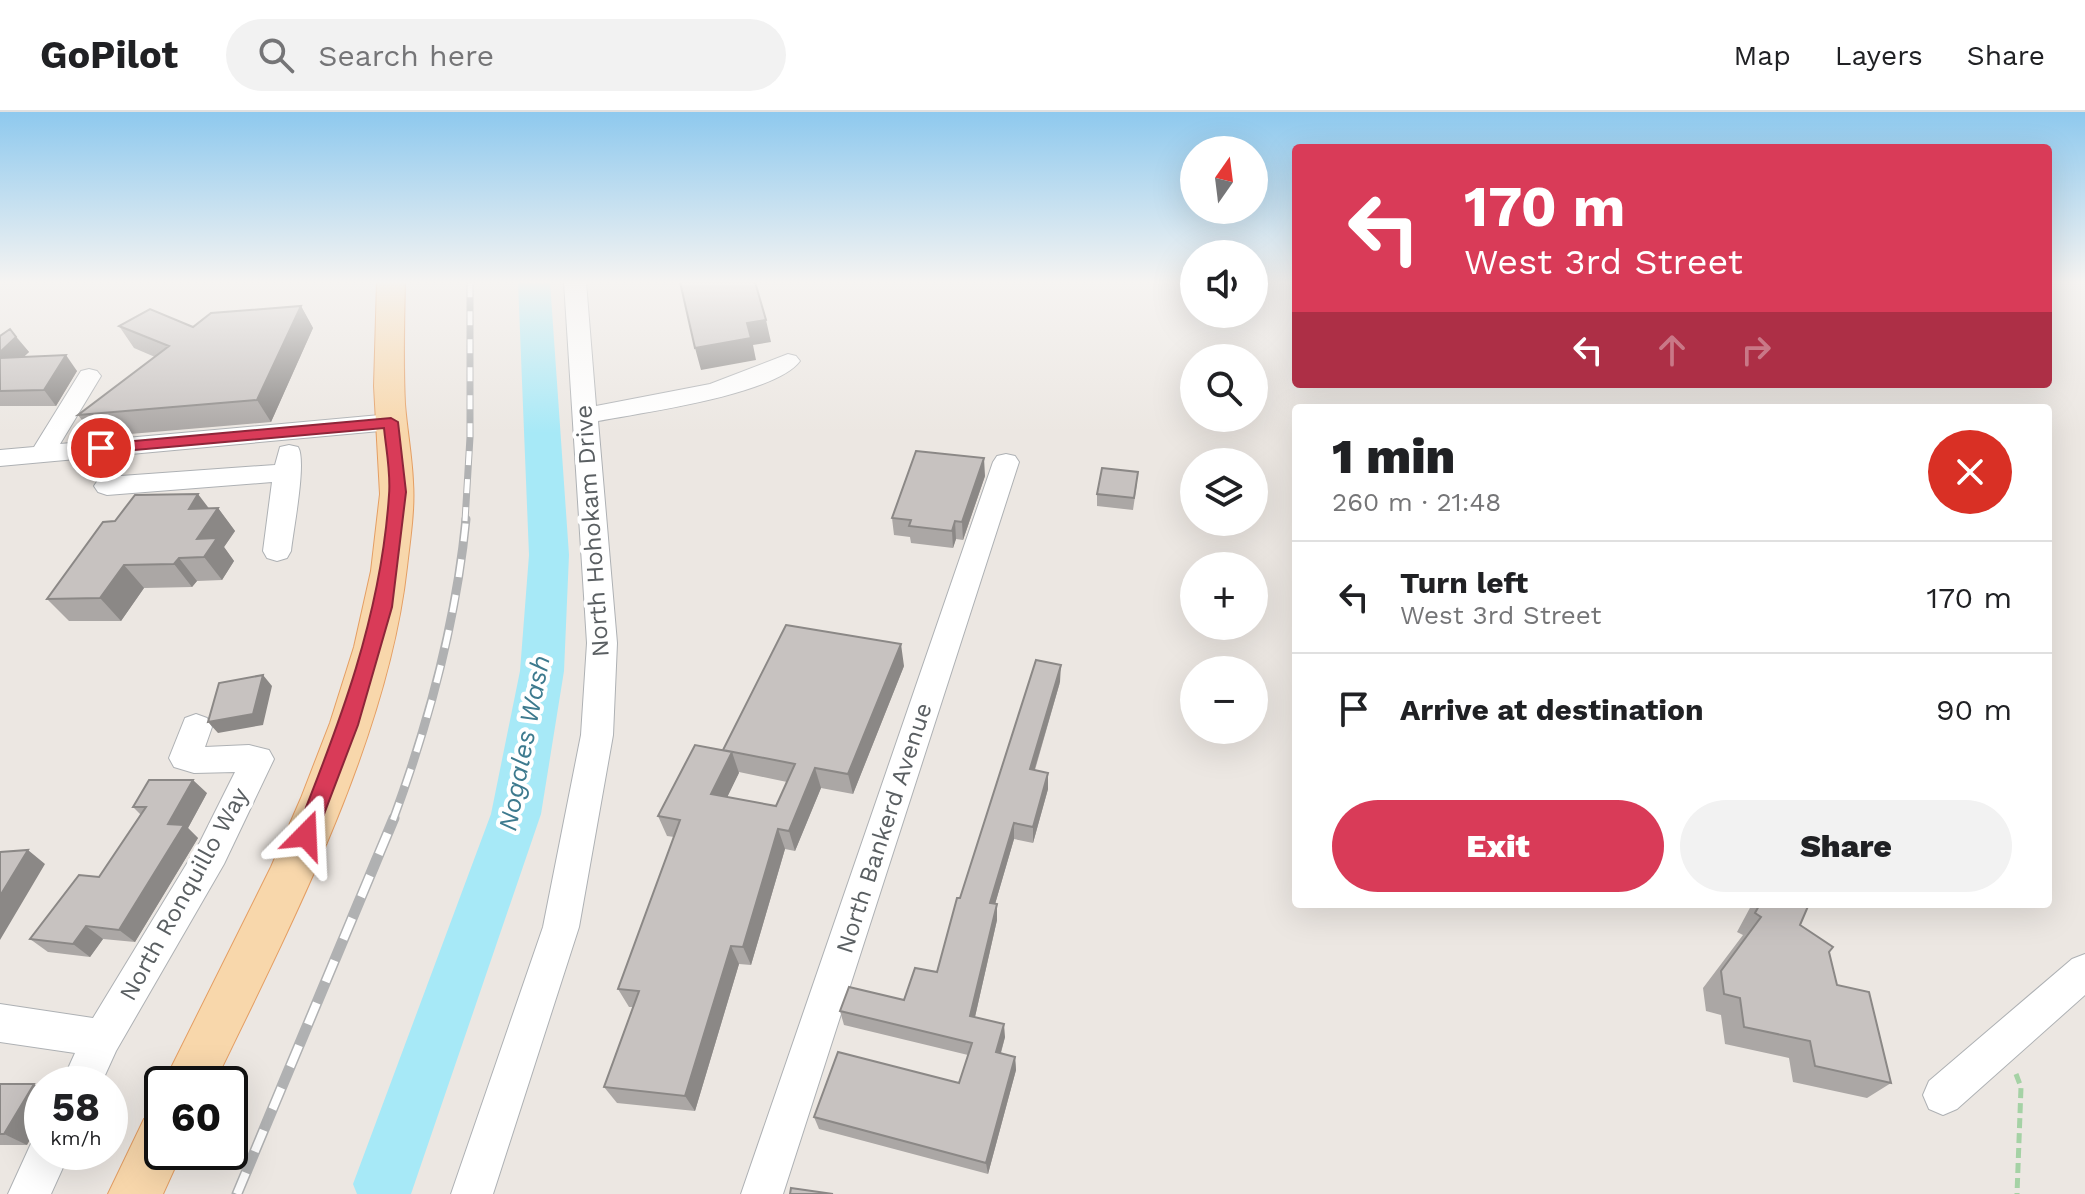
<!DOCTYPE html>
<meta charset="utf-8">
<style>
:root{--surface:#fff;--page:#f2f2f2;--text:#202124;--muted:#757577;--line:#e0e0e0;--accent:#d93b58}
body{margin:0;font-family:"Work Sans",sans-serif;background:var(--page);color:var(--text);height:100vh;display:flex;flex-direction:column;font-size:30px;white-space:nowrap}
*{box-sizing:border-box;margin:0}
p{font-size:26px;color:var(--muted)}
.icon{flex:none;width:44px;height:44px;fill:none;stroke:currentColor;stroke-width:2;stroke-linecap:round;stroke-linejoin:round}
.map{position:relative;flex:1;overflow:hidden}
.drawer{position:absolute;left:1292px;top:292px;width:760px;height:504px;display:flex;flex-direction:column;background:var(--surface);border-radius:8px;box-shadow:0 8px 32px #0002}
.drawer>*{flex:none}
.banner{position:absolute;left:1292px;top:32px;width:760px;height:244px;border-radius:8px;box-shadow:0 8px 32px #0002;background:#d93b58;color:#fff;overflow:hidden}
.needle{width:52px;rotate:14deg}
.tools{position:absolute;left:1180px;top:24px;display:grid;gap:16px}
.tools a{display:grid;place-items:center;width:88px;height:88px;border-radius:50%;background:var(--surface);box-shadow:0 8px 32px #0002;font-size:40px}
.speed{position:absolute;left:24px;top:954px;display:flex;gap:16px;font-size:40px;font-weight:700;text-align:center}
.speed>*{display:grid;place-content:center;width:104px;height:104px;border-radius:50%;background:var(--surface);box-shadow:0 8px 32px #0002;line-height:1}
.speed small{font-size:20px;font-weight:400}
.speed .limit{border:4px solid #111;border-radius:12px;background:#fff;color:#111}
.pin{position:absolute;display:grid;place-items:center;width:68px;height:68px;color:#fff;margin:-34px;border:4px solid #fff;border-radius:50%;box-shadow:0 2px 8px #0007}
.me{position:absolute;width:88px;margin:-44px;rotate:21deg;stroke-linejoin:round;filter:drop-shadow(0 0 6px #0008)}
.turn{display:flex;align-items:center;gap:28px;height:168px;padding:0 40px;font-size:36px}
.turn .icon{width:104px;height:104px;stroke-width:2.5}
.turn b{display:block;font-size:56px;line-height:68px}
.lanes{display:flex;align-items:center;height:76px;padding:0 40px;background:#0003;justify-content:center;gap:40px;direction:ltr}
.lanes .off{opacity:.35}
.round{display:grid;place-items:center;flex:none;width:84px;height:84px;border-radius:42px;background:var(--page)}
.summary{display:flex;align-items:center;justify-content:space-between;height:136px;padding:0 40px}
h1{font-size:48px;font-weight:800;line-height:60px}
.action{display:flex;gap:16px;margin-top:auto;padding:16px 40px}
.action a{flex:1;height:92px;border-radius:48px;background:var(--accent);color:#fff;font-size:32px;font-weight:800;line-height:92px;text-align:center}
.action a+a{background:var(--page);color:var(--text)}
ul{padding:0;list-style:none}
li{display:flex;align-items:center;gap:24px;height:112px;padding:0 40px;border-top:2px solid var(--line)}
li div{flex:1}
li b{display:block;font-size:30px}
li em{font-style:normal}
header{display:flex;align-items:center;gap:48px;box-sizing:border-box;height:112px;padding:0 40px;background:var(--surface);border-bottom:2px solid var(--line)}
header strong{font-size:38px}
nav{display:flex;gap:44px;margin-inline-start:auto;font-size:28px}
.search{width:560px;height:72px;background:var(--page);display:flex;align-items:center;gap:20px;box-sizing:border-box;padding:0 28px;border-radius:44px;color:var(--muted);font-size:30px}
.map>svg:first-child{display:block}
</style>
<header>
<strong>GoPilot</strong>
<div class="search"><svg class="icon" aria-label="search" viewBox="0 0 24 24"><circle cx="10" cy="10" r="6"/><path d="M15 15l6 6"/></svg>Search here</div>
<nav><a>Map</a><a>Layers</a><a>Share</a></nav>
</header>
<div class="map">
<svg width="2085" height="1082" viewBox="0 0 2085 1082">
<rect width="100%" height="100%" fill="#ece7e2"/>
<g fill="none" stroke-linecap="round" stroke-linejoin="round">
<path fill="#a7e9f7" fill-rule="evenodd" d="M 518,170 L 550,170 L 569,443 L 564,559 L 541,702 L 411,1082 L 357,1082 L 353,1072 L 491,702 L 520,559 L 529,443 Z"/>
<defs>
<path id="minor" d="M 564,170 L 586,170 L 596,294 L 710,272 L 788,242 L 796,244 L 800,249 C 775,283 640,301 598,309 L 617,531 L 613,623 L 579,815 L 493,1082 L 451,1082 L 543,815 L 581,623 L 587,531 Z
M 89,257 L 97,259 L 101,264 L 60,332 L 391,302 L 400,305 L 403,310 L 400,315 L 391,318 L 0,354 L 0,338 L 34,335 L 81,259 Z
M 289,333 L 298,335 C 307,349 293,419 291,439 L 287,446 L 277,449 L 267,446 L 263,439 L 272,370 L 107,383 L 98,380 L 94,374 L 98,368 L 107,365 L 275,353 L 280,335 Z
M 1006,342 L 1015,344 L 1019,350 L 783,1082 L 741,1082 L 993,350 L 997,344 Z
M 196,602 L 207,606 L 212,615 L 205,635 L 249,633 L 269,638 L 274,647 L 224,752 L 116,939 L 101,972 L 61,972 L 75,941 L 0,930 L 0,892 L 93,906 L 200,730 L 235,660 L 194,661 L 174,655 L 169,646 L 185,606 Z
M 2085,842 L 2085,883 L 1957,997 L 1943,1003 L 1929,997 L 1923,983 L 1929,969 L 2072,847 Z
M 42,1022 L 42,1040 L 70,1040 L 51,1082 L 8,1082 L 34,1025 Z"/>
<path id="major" d="M 377,170 L 405,170 C 404,211 403,251 405,292 C 407,318 412,344 413,370 C 415,398 410,428 407,455 C 388,628 289,816 214,972 L 163,972 L 271,755 L 301,686 L 330,611 L 354,535 L 371,459 L 380,382 L 374,274 Z
M 162,999 L 162,1040 L 182,1040 L 163,1082 L 108,1082 L 144,1007 Z"/>
</defs>
<use href="#minor" stroke="#aeb1b4" stroke-width="2"/>
<use href="#major" stroke="#e49e63" stroke-width="2"/>
<path stroke="#a5d2a5" stroke-width="5" stroke-dasharray="10 5" stroke-linecap="butt" d="M 2016,962 L 2021,975 L 2017,1082"/>
<use href="#minor" fill="#fff" fill-rule="evenodd"/>
<use href="#major" fill="#f8d7ab" fill-rule="evenodd"/>
<defs>
<path id="rail-far2" d="M 465,409 L 470,325 L 470,170"/>
<path id="rail-far1" d="M 393,708 C 429,610 456,511 466,407"/>
<path id="rail" d="M 237,1082 L 394,706"/>
</defs>
<use href="#rail-far2" stroke="#b0b1b2" stroke-width="7"/>
<use href="#rail-far1" stroke="#b0b1b2" stroke-width="9"/>
<use href="#rail" stroke="#b0b1b2" stroke-width="11"/>
<use href="#rail-far2" stroke="#fff" stroke-width="5" stroke-dasharray="14" stroke-linecap="butt"/>
<use href="#rail-far1" stroke="#fff" stroke-width="6" stroke-dasharray="18" stroke-linecap="butt"/>
<use href="#rail" stroke="#fff" stroke-width="8" stroke-dasharray="23" stroke-linecap="butt"/>
</g>
<path fill="#aba7a5" fill-rule="evenodd" d="M 301,194 L 313,216 L 271,310 L 95,325 L 78,303 L 155,245 L 134,236 L 119,214 L 193,215 Z
M 10,217 L 29,240 L 23,245 L 77,259 L 56,294 L 0,294 L 0,224 Z
M 985,364 L 963,428 L 956,427 L 953,436 L 911,431 L 910,425 L 894,423 L 892,406 Z
M 1137,371 L 1133,398 L 1097,394 L 1097,382 Z
M 218,396 L 235,419 L 224,435 L 234,449 L 222,468 L 197,469 L 192,475 L 144,476 L 121,509 L 69,509 L 47,487 L 115,409 Z
M 904,554 L 853,682 L 821,676 L 795,739 L 785,737 L 751,853 L 739,852 L 695,999 L 617,991 L 604,975 L 633,895 L 629,895 L 618,877 L 674,725 L 667,724 L 658,704 L 723,638 ZM 739,660 L 787,670 L 776,694 L 727,685 Z
M 1060,570 L 1035,658 L 1048,677 L 1033,731 L 1014,727 L 995,792 L 997,792 L 997,808 L 975,905 L 1005,925 L 1001,941 L 1015,945 L 1016,958 L 988,1062 L 819,1017 L 814,1005 L 959,971 L 968,943 L 844,913 L 840,899 L 904,888 L 937,860 L 960,786 Z
M 207,681 L 188,716 L 198,726 L 135,830 L 103,827 L 90,845 L 48,840 L 30,827 L 99,765 L 141,703 L 133,695 Z
M 1752,792 L 1809,792 L 1800,813 L 1829,840 L 1837,873 L 1891,971 L 1867,986 L 1793,970 L 1789,946 L 1725,932 L 1721,903 L 1706,899 L 1703,876 L 1743,823 L 1737,820 Z
M 0,972 L 27,1033 L 0,1033 Z"/>
<path fill="#8b8886" d="M 301,194 L 313,216 L 271,310 L 257,288 Z
M 766,208 L 771,230 L 753,233 L 756,248 L 701,258 L 695,236 L 747,211 Z
M 16,225 L 29,240 L 6,262 L 0,255 L 0,240 Z
M 66,243 L 77,259 L 56,294 L 44,278 Z
M 984,346 L 985,364 L 963,428 L 962,410 Z
M 198,382 L 214,403 L 218,396 L 235,419 L 224,435 L 234,449 L 222,468 L 204,445 L 197,427 L 189,397 Z
M 955,409 L 956,427 L 953,436 L 952,419 Z
M 179,446 L 197,469 L 192,475 L 174,452 Z
M 124,453 L 144,476 L 121,509 L 100,486 Z
M 901,532 L 904,554 L 853,682 L 848,662 Z
M 1061,553 L 1060,570 L 1030,673 L 1030,657 Z
M 263,563 L 272,574 L 263,613 L 218,621 L 208,610 Z
M 732,640 L 739,661 L 719,702 L 711,682 Z
M 815,656 L 821,676 L 795,739 L 789,719 Z
M 1048,661 L 1048,677 L 1033,731 L 1033,715 Z
M 193,668 L 207,681 L 188,716 L 198,726 L 135,830 L 119,818 L 168,712 Z
M 1014,711 L 1014,727 L 991,806 L 990,791 Z
M 778,717 L 785,737 L 751,853 L 743,835 Z
M 28,738 L 45,752 L 0,828 L 0,784 Z
M 997,792 L 997,808 L 972,918 L 970,904 Z
M 86,814 L 103,827 L 90,845 L 73,832 Z
M 731,834 L 739,852 L 695,999 L 685,984 Z
M 1004,912 L 1005,925 L 997,954 L 996,940 Z
M 1015,945 L 1016,958 L 988,1062 L 986,1051 Z
M 34,972 L 42,977 L 42,1008 L 27,1033 L 4,1022 Z"/>
<path fill="#c7c2c0" stroke="#8b8886" stroke-width="2" d="M 680,170 L 755,170 L 766,208 L 747,211 L 751,226 L 695,236 Z
M 301,194 L 257,288 L 78,303 L 169,234 L 119,214 L 150,197 L 193,215 L 211,201 Z
M 10,217 L 16,225 L 0,240 L 0,224 Z
M 66,243 L 44,278 L 0,279 L 0,246 Z
M 916,339 L 984,346 L 962,410 L 955,409 L 952,419 L 909,414 L 911,408 L 892,406 Z
M 1102,356 L 1138,360 L 1134,386 L 1097,382 Z
M 198,382 L 189,397 L 218,396 L 197,427 L 217,426 L 204,445 L 179,446 L 174,452 L 124,453 L 100,486 L 47,487 L 103,410 L 115,409 L 135,383 Z
M 786,513 L 901,532 L 848,662 L 815,656 L 789,719 L 778,717 L 743,835 L 731,834 L 685,984 L 604,975 L 639,879 L 618,877 L 680,708 L 658,704 L 695,633 L 732,640 L 711,682 L 776,694 L 795,652 L 723,638 Z
M 1036,548 L 1061,553 L 1030,657 L 1048,661 L 1033,715 L 1014,711 L 990,791 L 997,792 L 970,904 L 1004,912 L 996,940 L 1015,945 L 986,1051 L 814,1005 L 838,940 L 959,971 L 972,931 L 840,899 L 849,875 L 904,888 L 915,856 L 937,860 L 957,786 L 960,786 Z
M 263,563 L 253,602 L 208,610 L 219,571 Z
M 149,668 L 193,668 L 168,712 L 184,713 L 119,818 L 86,814 L 73,832 L 30,827 L 79,763 L 99,765 L 146,695 L 133,695 Z
M 28,738 L 0,784 L 0,740 Z
M 1760,792 L 1809,792 L 1800,813 L 1833,835 L 1829,840 L 1837,873 L 1869,880 L 1891,971 L 1815,954 L 1810,929 L 1744,915 L 1740,886 L 1724,882 L 1721,859 L 1761,805 L 1755,801 Z
M 0,972 L 34,972 L 4,1022 L 0,1022 Z
M 791,1076 L 833,1082 L 790,1082 Z"/>
<linearGradient id="sky" x2="0" y2="1"><stop stop-color="#8ec9ee"/><stop offset="0.53" stop-color="#f6f4f2"/><stop offset="1" stop-color="#f6f4f2" stop-opacity="0"/></linearGradient>
<rect width="2085" height="321" fill="url(#sky)"/>
<path fill="#d93b58" stroke="#8d2639" stroke-width="2" d="M 391,306 L 398,310 L 406,380 L 392,495 L 358,613 L 316,723 L 313,729 L 306,732 L 298,729 L 295,723 C 340,611 381,504 389,383 C 391,361 386,337 384,316 L 101,341 L 94,336 L 101,332 Z"/>
<g text-anchor="middle" dominant-baseline="central" stroke-width="8" stroke-linejoin="round" paint-order="stroke">
<g font-size="24" fill="#5a5f62" stroke="#fff">
<text transform="translate(592 419) rotate(-94)">North Hohokam Drive</text>
<text transform="translate(884 716) rotate(-72)">North Bankerd Avenue</text>
<text transform="translate(184 782) rotate(-61)">North Ronquillo Way</text>
</g>
<g font-size="26" font-style="italic" fill="#3d7a8e" stroke="#fff">
<text transform="translate(524 631) rotate(-79)">Nogales Wash</text>
</g>
</g>
</svg>
<div class="tools">
<a><svg class="needle" viewBox="-14 -14 28 28"><path d="M0-13l5 13h-10z" fill="#e53935"/><path d="M0 13l5-13h-10z" fill="#757577"/></svg></a>
<a><svg class="icon" aria-label="sound" viewBox="0 0 24 24"><path d="M4 9h4l5-4v14l-5-4H4zM17 9q2 3 0 6"/></svg></a>
<a><svg class="icon" aria-label="search" viewBox="0 0 24 24"><circle cx="10" cy="10" r="6"/><path d="M15 15l6 6"/></svg></a>
<a><svg class="icon" aria-label="layers" viewBox="0 0 24 24"><path d="M12 4l9 5-9 5-9-5zM3 14l9 5 9-5"/></svg></a>
<a>+</a>
<a>−</a>
</div>
<div class="speed"><div>58<small>km/h</small></div><div class="limit">60</div></div>
<div class="pin" style="left:101px;top:336px;background:#d93025"><svg class="icon" aria-label="arrive" viewBox="0 0 24 24"><path d="M6 21V4h12l-3 4 3 4H6"/></svg></div>
<svg class="me" style="left:306px;top:723px" viewBox="-20 -20 40 40"><path d="M0-17L14 15 0 8-14 15z" fill="#d93b58" stroke="#fff" stroke-width="4"/></svg>
<div class="banner">
<div class="turn"><svg class="icon" aria-label="left" viewBox="0 0 24 24"><path d="M17 20v-9H6M10 6l-5 5 5 5"/></svg><div><b>170 m</b>West 3rd Street</div></div>
<div class="lanes"><svg class="icon" aria-label="left" viewBox="0 0 24 24"><path d="M17 20v-9H6M10 6l-5 5 5 5"/></svg><svg class="icon off" aria-label="ahead" viewBox="0 0 24 24"><path d="M12 20V5M6 11l6-6 6 6"/></svg><svg class="icon off" aria-label="right" viewBox="0 0 24 24"><path d="M7 20v-9h11M14 6l5 5-5 5"/></svg></div>
</div>
<section class="drawer">
<div class="summary"><div><h1>1 min</h1><p>260 m · 21:48</p></div><a class="round" style="background:#d93025;color:#fff"><svg class="icon" aria-label="close" viewBox="0 0 24 24"><path d="M6 6l12 12M18 6L6 18"/></svg></a></div>
<ul>
<li><svg class="icon" aria-label="left" viewBox="0 0 24 24"><path d="M17 20v-9H6M10 6l-5 5 5 5"/></svg><div><b>Turn left</b><p>West 3rd Street</p></div><em>170 m</em></li>
<li><svg class="icon" aria-label="arrive" viewBox="0 0 24 24"><path d="M6 21V4h12l-3 4 3 4H6"/></svg><div><b>Arrive at destination</b></div><em>90 m</em></li>
</ul>
<div class="action"><a>Exit</a><a>Share</a></div>
</section>
</div>
